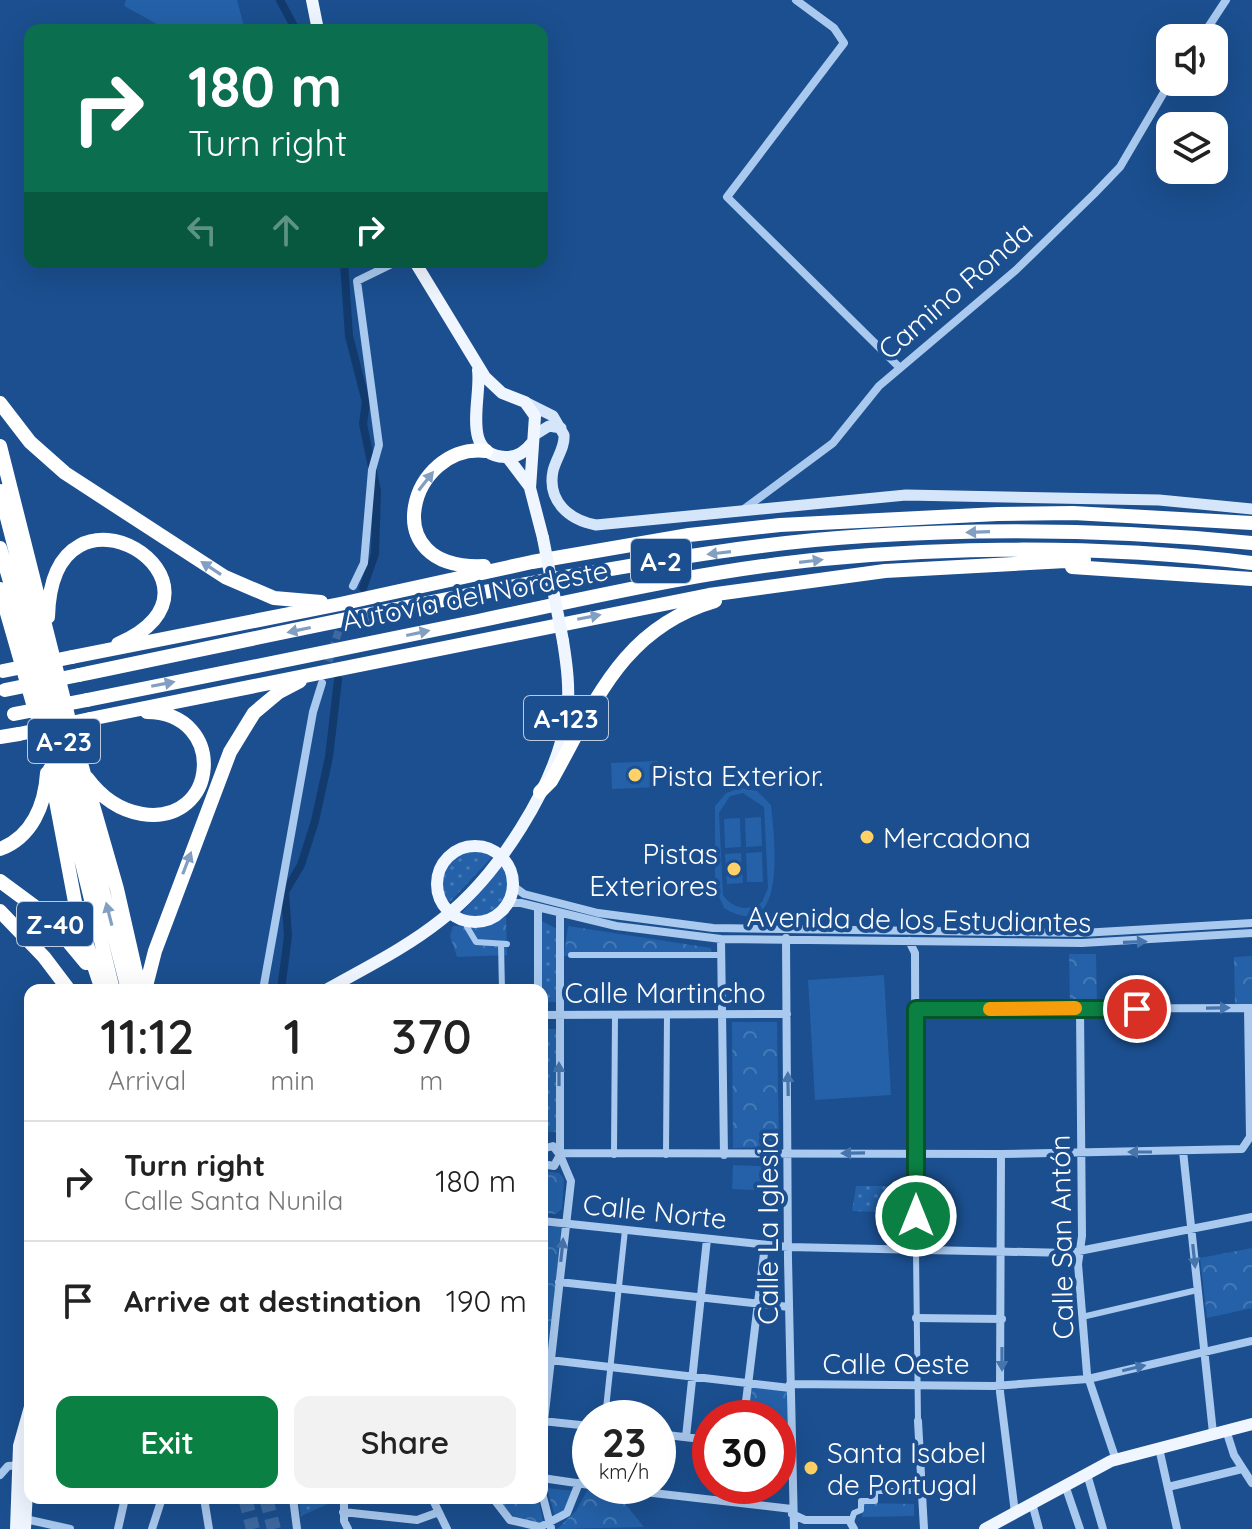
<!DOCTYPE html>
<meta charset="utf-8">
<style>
:root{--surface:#fff;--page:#f2f2f2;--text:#222;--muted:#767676;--line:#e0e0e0;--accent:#0b8043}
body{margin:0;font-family:Quicksand,sans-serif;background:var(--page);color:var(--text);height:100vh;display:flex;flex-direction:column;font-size:30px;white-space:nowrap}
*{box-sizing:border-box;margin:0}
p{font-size:26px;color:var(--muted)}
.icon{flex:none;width:44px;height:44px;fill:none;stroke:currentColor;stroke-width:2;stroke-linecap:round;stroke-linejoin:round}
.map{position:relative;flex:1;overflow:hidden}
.drawer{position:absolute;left:24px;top:984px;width:524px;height:520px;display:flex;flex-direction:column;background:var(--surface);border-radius:16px;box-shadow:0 8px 32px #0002}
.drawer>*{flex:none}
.banner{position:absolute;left:24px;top:24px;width:524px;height:244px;border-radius:16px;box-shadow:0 8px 32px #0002;background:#0b6e4f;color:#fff;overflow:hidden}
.buttons{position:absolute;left:1156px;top:24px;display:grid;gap:16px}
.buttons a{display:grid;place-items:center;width:72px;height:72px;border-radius:16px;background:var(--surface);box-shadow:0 8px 32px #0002;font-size:40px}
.speed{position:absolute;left:572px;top:1400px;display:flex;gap:16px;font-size:40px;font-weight:700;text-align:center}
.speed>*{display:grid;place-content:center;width:104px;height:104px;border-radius:50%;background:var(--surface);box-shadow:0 8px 32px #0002;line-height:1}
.speed small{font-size:20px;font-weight:400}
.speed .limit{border:12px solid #d22;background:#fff;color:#111}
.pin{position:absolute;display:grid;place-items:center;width:68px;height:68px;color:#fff;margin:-34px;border:4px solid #fff;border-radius:50%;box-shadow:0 2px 8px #0007}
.me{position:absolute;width:88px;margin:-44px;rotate:0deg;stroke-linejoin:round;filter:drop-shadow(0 0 6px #0008)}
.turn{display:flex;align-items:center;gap:28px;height:168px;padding:0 32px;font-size:36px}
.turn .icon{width:104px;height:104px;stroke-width:2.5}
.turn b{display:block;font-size:56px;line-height:68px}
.lanes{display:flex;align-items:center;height:76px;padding:0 32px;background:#0003;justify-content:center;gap:40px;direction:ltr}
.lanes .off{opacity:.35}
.eta{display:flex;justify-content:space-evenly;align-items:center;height:136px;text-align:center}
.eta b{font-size:48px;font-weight:600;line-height:56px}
.cta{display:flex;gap:16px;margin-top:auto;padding:16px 32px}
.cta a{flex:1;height:92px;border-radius:16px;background:var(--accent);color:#fff;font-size:32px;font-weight:600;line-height:92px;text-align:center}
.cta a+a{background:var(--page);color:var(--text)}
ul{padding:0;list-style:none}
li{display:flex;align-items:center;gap:24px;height:120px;padding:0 32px;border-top:2px solid var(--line)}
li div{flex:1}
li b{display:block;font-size:30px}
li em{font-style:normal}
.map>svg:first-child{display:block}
</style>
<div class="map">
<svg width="1252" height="1529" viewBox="0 0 1252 1529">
<defs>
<pattern id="grass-dots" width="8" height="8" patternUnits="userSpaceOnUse" patternTransform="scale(2)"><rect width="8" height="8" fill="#2461a8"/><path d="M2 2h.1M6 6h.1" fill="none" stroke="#4579b5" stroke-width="1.8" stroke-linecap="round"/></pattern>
<pattern id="forest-crowns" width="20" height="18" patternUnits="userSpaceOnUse" patternTransform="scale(2)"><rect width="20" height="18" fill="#2461a8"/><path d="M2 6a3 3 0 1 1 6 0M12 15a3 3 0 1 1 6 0" fill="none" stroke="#4579b5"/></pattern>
</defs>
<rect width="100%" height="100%" fill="#1b4f8f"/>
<path fill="url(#grass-dots)" d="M 467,851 L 479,851 L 492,857 L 447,905 C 435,882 443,860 467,851 Z
M 503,866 C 519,897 492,925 460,915 Z
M 538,919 L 559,930 L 560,1002 L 542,1002 Z
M 542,1029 L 556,1029 L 557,1132 L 542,1132 Z
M 856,1186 L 906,1186 L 910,1213 L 852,1211 Z
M 299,1498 L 341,1498 L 301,1516 Z"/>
<path fill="url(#forest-crowns)" d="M 506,916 L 507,955 L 457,957 L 450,936 L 453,926 L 487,927 Z
M 568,926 L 711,948 L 712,954 L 564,956 Z
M 1069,954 L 1096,954 L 1097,1006 L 1070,1006 Z
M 1252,956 L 1252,1004 L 1235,1004 L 1234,957 Z
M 732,1022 L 777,1022 L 779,1147 L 733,1148 Z
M 542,1171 L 559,1173 L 564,1179 L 562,1209 L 556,1214 L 542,1213 Z
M 542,1226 L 561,1227 L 550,1360 L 542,1415 Z
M 1252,1248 L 1252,1308 L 1207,1318 L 1200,1258 Z
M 752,1387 L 787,1391 L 788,1438 L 778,1438 L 778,1418 L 749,1418 Z
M 547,1488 L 574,1491 L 563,1513 L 555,1517 Z
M 588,1489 L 618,1495 L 644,1527 L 557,1529 L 576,1511 Z
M 497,1498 L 538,1498 L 543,1521 C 523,1528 508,1513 497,1498 Z
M 863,1503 L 914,1504 L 914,1516 L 862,1517 Z"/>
<path fill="#2461a8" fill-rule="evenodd" d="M 126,0 L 237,0 L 245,30 L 168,30 L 124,6 Z
M 658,761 L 659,787 L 612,789 L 611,763 Z
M 741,788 L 757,791 L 771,805 C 774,835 789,947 724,908 L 715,887 L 715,806 L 726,793 ZM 743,793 L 764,807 L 768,888 L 762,902 C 748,912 733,909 723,895 L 719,813 L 730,796 Z
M 761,817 L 762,846 L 746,847 L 745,818 Z
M 740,818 L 741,847 L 725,848 L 724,819 Z
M 762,852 L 763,882 L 747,882 L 746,853 Z
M 741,853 L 743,883 L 727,884 L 725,854 Z
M 884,975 L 891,1095 L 815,1100 L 808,980 Z
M 733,1165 L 779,1167 L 778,1191 L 732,1189 Z"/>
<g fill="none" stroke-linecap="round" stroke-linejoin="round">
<path stroke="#123a6d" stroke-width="8" d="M 280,0 L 296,30
M 344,262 L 349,336 L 366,402 L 363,424 L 377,491 L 375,554 L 363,588
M 281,990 L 288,936 L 285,892 L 301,865 L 315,821 L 329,757 L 338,680"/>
<path stroke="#3d69a0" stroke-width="8" stroke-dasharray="8 4" stroke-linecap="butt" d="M 325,673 L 343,617"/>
<path stroke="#3d69a0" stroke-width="14" stroke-dasharray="14 7" stroke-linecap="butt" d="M 245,1498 L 253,1529
M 266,1498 L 274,1529"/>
<path stroke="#a9c9ee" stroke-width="6" d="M 467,927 L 476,942 L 507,944
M 501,944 L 502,990
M 571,955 L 722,955
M 614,1155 L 615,1014
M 666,1155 L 667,1014
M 916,1252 L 918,1421
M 1082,1317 L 1193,1291
M 605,1418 L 625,1230
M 851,1522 L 854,1513 L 861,1510 L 861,1501 L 875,1501 L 875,1491 L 921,1491"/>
<path stroke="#a9c9ee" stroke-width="8" d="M 796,0 L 834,28 L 844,43 L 727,197 L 899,367
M 1201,38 L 1226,0
M 744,509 L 833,443 L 879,386 L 1016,270 L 1094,194 L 1120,167 L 1170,82
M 353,586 L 364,563 L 372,470 L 379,445 L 357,281 L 396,262
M 513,886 L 524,894 L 598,913 L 713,928 L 1082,933 L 1252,923
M 508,903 L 521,903 L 616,926 L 721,939 L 1082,943 L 1252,933
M 538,907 L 538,990
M 560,914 L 560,1152
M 786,938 L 788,1259 L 794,1529
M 721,939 L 724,1155
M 909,941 L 915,953 L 916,1252
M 263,990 L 313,712 L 322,683
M 1080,1008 L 1082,1236 L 1078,1264 L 1087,1374 L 1116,1460
M 916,1009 L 1251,1008
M 542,1015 L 787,1014
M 542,1149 L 553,1146 L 560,1155 L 554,1166 L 542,1164
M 1183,1151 L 1213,1433
M 560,1153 L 1001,1154 L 1242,1149 L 1250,1137 L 1248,1008
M 1001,1154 L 1000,1392 L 1015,1513
M 542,1221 L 788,1247 L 1069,1253 L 1252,1217
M 559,1282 L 789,1307
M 916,1318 L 1002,1319
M 550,1360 L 790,1388
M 790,1384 L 994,1386 L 1088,1379 L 1252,1341
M 744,1418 L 765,1245
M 542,1421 L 590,1426
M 918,1421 L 924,1529
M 1226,1430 L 1234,1455 L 1252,1483
M 658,1434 L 710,1440
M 686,1437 L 707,1239
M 542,1439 L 571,1181 L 560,1155
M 1159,1448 L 1177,1529
M 1087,1474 L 1103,1529
M 0,1475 L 8,1466 L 22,1465
M 542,1478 L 590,1485
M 1065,1485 L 1080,1529
M 592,1486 L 792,1509
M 1168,1487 L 1242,1469
M 542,1493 L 551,1528
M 204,1498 L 209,1529
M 293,1498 L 297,1529
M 344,1498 L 344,1521 L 348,1529
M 432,1498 L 447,1529
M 493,1498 L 510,1520 L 540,1527 L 567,1513 L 579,1483
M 1032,1503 L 1039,1529
M 343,1512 L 417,1520 L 439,1512
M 792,1514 L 805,1520 L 849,1520 L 854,1529
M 25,1519 L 70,1529
M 118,1529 L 125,1498
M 152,1529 L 162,1498"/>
<path stroke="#d6e6fa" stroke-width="11" d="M 525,402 L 553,416 L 564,435 C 565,448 556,458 553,471 C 547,501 569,520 596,525 L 906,495 L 1159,500 L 1252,509
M 536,434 L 549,426 L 561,428"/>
<path stroke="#f0f6ff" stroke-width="12" d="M 312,0 L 318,30
M 415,262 L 485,377 L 502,393 L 525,402 L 535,416 L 530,488 L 543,538
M 478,370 C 482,398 460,455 505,457 C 517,458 525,452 532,443
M 508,458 L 530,487
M437 884a38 38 0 1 1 76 0a38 38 0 1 1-76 0Z
M 326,990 C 365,968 406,948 441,920 C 497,877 557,785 567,714 C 570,689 567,666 563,641
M 16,1529 L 19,1446 L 30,1407
M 25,1529 L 30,1433
M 985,1529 L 1111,1461 L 1252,1424"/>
<path stroke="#fff" stroke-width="14" d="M 0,403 L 30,442 L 65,473 L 225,577 L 274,598 L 321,602
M 0,446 L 72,732 L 117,889 L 140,990
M 0,491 L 58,714
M 0,548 L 29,645 L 113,990
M 484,566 C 372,571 411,442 486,451
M 1072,567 L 1252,579
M 0,589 L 36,714
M 48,617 C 52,457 253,586 118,644
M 72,657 L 340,604 L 532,562 L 689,535 L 780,525 L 998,514 L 1073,513 L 1252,523
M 79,675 C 243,641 407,605 571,576 C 668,559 767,542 865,536 C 994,528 1123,530 1252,543
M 87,700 C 217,674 348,648 478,621 C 592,597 707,570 823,559 C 965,546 1111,546 1252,563
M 90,719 L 709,595 L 885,571 L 1084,560
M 0,737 L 19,734
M 67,750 L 128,990
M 50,769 L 78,918 L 102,990
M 87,778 C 101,797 118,810 142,814 C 219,826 228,713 147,712
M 540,792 L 551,781 C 595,703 622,628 715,601
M 0,849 C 32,837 45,805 47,773
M 0,881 L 46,915 L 86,963
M 0,911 L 44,957 L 69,990
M 145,990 L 155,951 L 230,752 L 254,713 L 279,692 L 300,681"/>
<path stroke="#f0f6ff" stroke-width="12" d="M 543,538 L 563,641"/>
<path stroke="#fff" stroke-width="14" d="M 3,671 L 72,657
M 5,690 L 79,675
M 14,714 L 87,700
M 19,734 L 90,719"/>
</g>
<defs><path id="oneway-solid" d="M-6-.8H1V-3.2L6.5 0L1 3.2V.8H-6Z" transform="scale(2)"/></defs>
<g fill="#829ec1">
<use href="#oneway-solid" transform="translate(426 481) rotate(-52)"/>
<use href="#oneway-solid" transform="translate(978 532) rotate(178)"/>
<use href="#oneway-solid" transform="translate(719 553) rotate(173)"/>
<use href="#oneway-solid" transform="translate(811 561) rotate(-7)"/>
<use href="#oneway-solid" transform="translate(211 568) rotate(-147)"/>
<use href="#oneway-solid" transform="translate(589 617) rotate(-11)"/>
<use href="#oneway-solid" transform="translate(299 630) rotate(168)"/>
<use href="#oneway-solid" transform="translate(418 633) rotate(-12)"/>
<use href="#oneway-solid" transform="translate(163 684) rotate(-11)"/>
<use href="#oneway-solid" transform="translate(187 863) rotate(-69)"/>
<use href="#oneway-solid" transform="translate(109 914) rotate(-104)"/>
</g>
<g fill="#4674ac">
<use href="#oneway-solid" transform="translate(1135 942) rotate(-2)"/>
<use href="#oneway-solid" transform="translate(1218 1008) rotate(-1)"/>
<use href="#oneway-solid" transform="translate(559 1074) rotate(-90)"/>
<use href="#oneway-solid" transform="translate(788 1084) rotate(-91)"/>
<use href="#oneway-solid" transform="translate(1140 1152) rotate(180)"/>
<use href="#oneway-solid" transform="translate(853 1153) rotate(179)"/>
<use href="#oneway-solid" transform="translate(562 1250) rotate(-84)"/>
<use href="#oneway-solid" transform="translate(1194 1256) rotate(84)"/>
<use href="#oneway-solid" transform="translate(1002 1359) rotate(90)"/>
<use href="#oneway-solid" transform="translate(1134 1368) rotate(-13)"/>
</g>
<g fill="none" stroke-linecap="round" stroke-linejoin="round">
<defs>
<path id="route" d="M 916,1216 L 916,1009 L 1137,1009"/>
</defs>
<use href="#route" stroke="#07532c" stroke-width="20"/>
<use href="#route" stroke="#0b8043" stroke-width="14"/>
<path stroke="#f59e0b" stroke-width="14" d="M 990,1009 L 1075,1008"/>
</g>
<g fill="#ffd166" stroke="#1b4f8f" stroke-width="3">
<circle cx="635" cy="775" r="8"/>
<circle cx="867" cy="837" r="8"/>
<circle cx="734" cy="869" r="8"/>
<circle cx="811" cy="1468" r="8"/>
</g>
<g text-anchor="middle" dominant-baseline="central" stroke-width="8" stroke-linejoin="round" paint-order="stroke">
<g fill="#1b4f8f" stroke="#bbcadd" stroke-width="2">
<rect x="631" y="539" width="60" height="44" rx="6"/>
<rect x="524" y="696" width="84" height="44" rx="6"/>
<rect x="28" y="719" width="72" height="44" rx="6"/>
<rect x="17" y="902" width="76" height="44" rx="6"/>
</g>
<g font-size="26" font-weight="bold" fill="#fff">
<text x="661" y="561">A-2</text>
<text x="566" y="718">A-123</text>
<text x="64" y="741">A-23</text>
<text x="55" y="924">Z-40</text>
</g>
<g font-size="28" fill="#fff" stroke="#1b4f8f">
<text transform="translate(955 290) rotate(-41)">Camino Ronda</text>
<text transform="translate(475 595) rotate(-11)">Autovía del Nordeste</text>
<text transform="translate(919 919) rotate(1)">Avenida de los Estudiantes</text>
<text x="665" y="992">Calle Martincho</text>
<text transform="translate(655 1211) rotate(6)">Calle Norte</text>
<text transform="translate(767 1228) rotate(-90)">Calle La Iglesia</text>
<text transform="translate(1061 1237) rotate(-91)">Calle San Antón</text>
<text x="896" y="1363">Calle Oeste</text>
</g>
<g font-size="28" fill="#fff" stroke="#1b4f8f" text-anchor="start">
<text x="651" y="775">Pista Exterior.</text>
<text x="883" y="837">Mercadona</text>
<text x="718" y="853" text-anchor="end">Pistas<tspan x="718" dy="32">Exteriores</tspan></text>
<text x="827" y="1452">Santa Isabel<tspan x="827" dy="32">de Portugal</tspan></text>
</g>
</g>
</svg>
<div class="buttons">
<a><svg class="icon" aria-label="sound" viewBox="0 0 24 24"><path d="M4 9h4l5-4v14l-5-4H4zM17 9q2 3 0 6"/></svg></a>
<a><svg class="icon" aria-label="layers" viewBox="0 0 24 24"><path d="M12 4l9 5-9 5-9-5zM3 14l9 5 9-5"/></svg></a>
</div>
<div class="speed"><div>23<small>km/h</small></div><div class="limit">30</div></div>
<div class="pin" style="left:1137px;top:1009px;background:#d93025"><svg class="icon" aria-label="arrive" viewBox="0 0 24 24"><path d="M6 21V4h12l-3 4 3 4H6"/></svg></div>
<svg class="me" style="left:916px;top:1216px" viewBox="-20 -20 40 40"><circle r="17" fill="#0b8043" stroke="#fff" stroke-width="3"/><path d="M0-11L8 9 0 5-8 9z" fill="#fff"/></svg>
<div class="banner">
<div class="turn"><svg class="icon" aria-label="right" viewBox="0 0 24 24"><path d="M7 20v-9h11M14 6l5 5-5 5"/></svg><div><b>180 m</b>Turn right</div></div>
<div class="lanes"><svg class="icon off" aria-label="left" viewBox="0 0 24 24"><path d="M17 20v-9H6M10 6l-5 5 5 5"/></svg><svg class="icon off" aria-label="ahead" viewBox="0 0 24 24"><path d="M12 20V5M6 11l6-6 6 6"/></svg><svg class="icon" aria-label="right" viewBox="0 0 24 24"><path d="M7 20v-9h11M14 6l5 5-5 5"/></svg></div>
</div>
<section class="drawer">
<div class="eta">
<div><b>11:12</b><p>Arrival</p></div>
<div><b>1</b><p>min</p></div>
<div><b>370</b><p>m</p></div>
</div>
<ul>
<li><svg class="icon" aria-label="right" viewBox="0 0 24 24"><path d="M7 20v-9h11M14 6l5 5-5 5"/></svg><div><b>Turn right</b><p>Calle Santa Nunila</p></div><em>180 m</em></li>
<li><svg class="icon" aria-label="arrive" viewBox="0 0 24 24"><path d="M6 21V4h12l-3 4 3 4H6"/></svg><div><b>Arrive at destination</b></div><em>190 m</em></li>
</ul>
<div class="cta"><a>Exit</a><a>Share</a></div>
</section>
</div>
